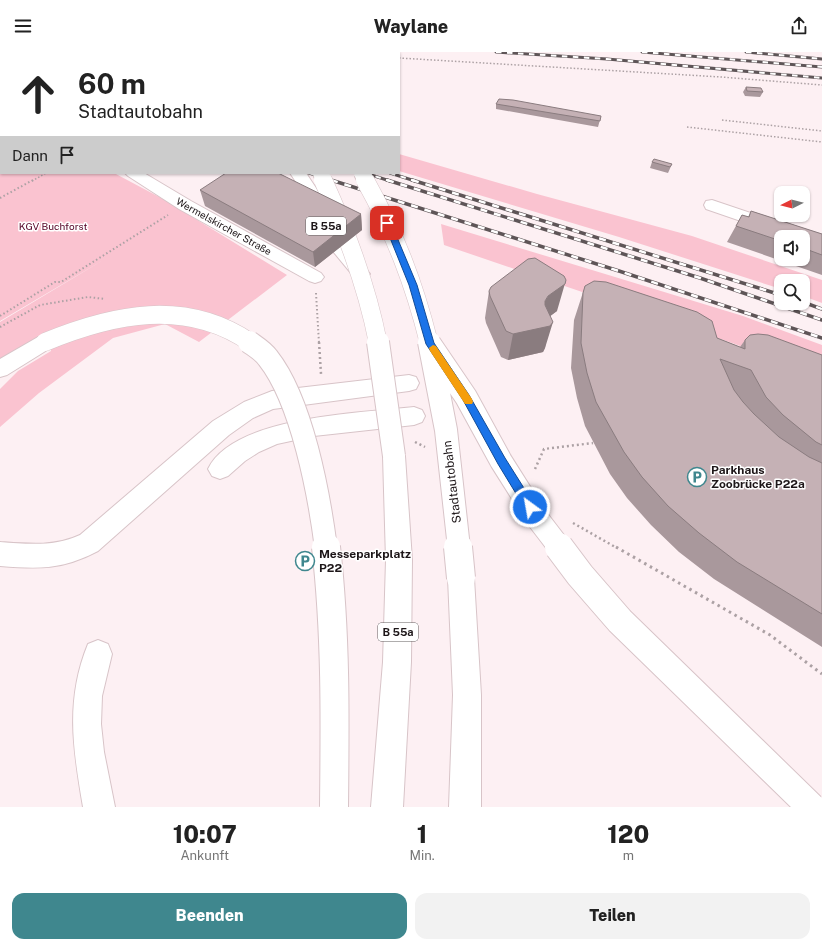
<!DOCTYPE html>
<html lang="de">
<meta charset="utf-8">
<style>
:root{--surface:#fff;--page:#f2f2f2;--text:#222;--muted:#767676;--accent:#3f878e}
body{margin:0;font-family:"Public Sans",sans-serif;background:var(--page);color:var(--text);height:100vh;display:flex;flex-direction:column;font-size:15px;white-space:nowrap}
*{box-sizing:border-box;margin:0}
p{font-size:13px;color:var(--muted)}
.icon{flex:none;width:22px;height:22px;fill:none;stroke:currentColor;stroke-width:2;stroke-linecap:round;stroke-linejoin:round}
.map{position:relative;height:755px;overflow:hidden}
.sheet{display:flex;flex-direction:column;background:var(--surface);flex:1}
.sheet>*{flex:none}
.top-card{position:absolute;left:0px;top:0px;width:400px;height:122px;box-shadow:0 1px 3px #0004;background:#fff;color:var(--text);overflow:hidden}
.needle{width:26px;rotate:264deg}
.tools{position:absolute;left:774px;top:134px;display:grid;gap:8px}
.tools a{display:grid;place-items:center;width:36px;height:36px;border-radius:8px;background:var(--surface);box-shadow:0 1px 3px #0004;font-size:20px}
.pin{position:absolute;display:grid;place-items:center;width:34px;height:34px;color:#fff;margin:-17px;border-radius:8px;box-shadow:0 2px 6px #0006}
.me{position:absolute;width:44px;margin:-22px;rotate:328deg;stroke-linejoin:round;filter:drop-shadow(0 0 3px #0008)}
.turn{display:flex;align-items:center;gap:14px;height:84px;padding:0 12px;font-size:18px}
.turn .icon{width:52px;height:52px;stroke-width:2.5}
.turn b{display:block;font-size:28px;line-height:34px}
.then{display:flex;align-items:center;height:38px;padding:0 12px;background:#0003;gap:8px;font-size:15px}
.eta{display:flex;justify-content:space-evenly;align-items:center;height:68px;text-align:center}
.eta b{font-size:24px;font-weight:800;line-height:28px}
.button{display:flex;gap:8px;margin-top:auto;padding:8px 12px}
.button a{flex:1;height:46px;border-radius:12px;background:var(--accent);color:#fff;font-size:16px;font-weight:800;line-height:46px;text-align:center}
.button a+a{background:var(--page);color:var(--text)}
header{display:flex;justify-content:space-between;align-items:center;height:52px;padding:0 12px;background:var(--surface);font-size:18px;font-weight:800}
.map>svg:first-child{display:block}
</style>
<header><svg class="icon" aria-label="menu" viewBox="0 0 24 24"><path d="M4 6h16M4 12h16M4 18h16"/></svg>Waylane<svg class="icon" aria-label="share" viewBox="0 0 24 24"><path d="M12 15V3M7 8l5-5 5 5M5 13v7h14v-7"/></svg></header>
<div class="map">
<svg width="822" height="755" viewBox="0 0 822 755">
<rect width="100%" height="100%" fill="#fdf0f3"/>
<path fill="#fac3d0" d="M 0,58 L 1,121 L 114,121 L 163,147 L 287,223 L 199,290 L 165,272 L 113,286 L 39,341 L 0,375 L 0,337 L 18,319 L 51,299 L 48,279 L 0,308 L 0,270 L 105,207 L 0,269 Z
M 399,102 L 537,142 L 692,184 L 822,228 L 822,251 L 803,244 L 803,229 L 781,229 L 781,237 L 619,185 L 399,119 Z
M 441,172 L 743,264 L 822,293 L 822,325 L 732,291 L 444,193 Z"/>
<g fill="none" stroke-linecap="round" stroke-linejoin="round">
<defs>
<path id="minor" d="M 0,47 L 1,47 L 1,56 L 0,56 Z
M 125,121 L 144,121 L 191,149 L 321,221 L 324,225 L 321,229 L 315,231 L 309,229 L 179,157 L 128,124 Z
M 712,148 L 822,185 L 822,197 L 803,190 L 803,185 L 787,185 L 706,157 L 704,153 L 706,149 Z
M 409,323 L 416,325 L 419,331 L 416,337 L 409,339 L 273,357 L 253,366 L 229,383 L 98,499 C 62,518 39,517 0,514 L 0,490 C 27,492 55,495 80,483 L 213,369 L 244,350 L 272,339 Z
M 414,355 L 422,358 L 425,364 L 422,370 L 414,373 L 314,384 L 277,392 L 259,400 L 245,409 L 228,424 L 220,427 L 212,424 L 208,417 C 233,364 362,361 414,355 Z
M 98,588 L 108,592 L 112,602 L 102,644 L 101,672 L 104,700 L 115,755 L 83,755 C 73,697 65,648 88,592 Z"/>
<path id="highway" d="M 190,0 L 203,0 L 203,1 L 191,1 Z
M 237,0 L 250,0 L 250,1 L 238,1 Z
M 271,0 L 284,0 L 284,1 L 272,1 Z
M 290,121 L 306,121 L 320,142 L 339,184 L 370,222 L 367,226 L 361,228 L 355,226 L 322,186 L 304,142 Z
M 45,283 L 52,285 L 55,290 L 52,295 L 7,323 L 0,325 L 0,307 L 38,285 Z
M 394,394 L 402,397 L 405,404 L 412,508 L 411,610 L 403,755 L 371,755 L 383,610 L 386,508 L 383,404 L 386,397 Z
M 461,513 L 470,517 L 474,526 L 481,643 L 481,755 L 449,755 L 453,643 L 448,526 L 452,517 Z"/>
</defs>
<use href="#minor" stroke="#d8c4c8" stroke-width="2"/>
<use href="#highway" stroke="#d8c4c8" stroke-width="2"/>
<path stroke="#aca1a4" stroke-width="1.5" stroke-dasharray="1.5 2" stroke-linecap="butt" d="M 304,0 L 320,1
M 399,6 L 721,25 L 822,33
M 722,68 L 822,79
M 687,75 L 822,90
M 32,129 L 46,121"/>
<path stroke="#aca1a4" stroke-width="2" stroke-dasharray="1.5 2.5" stroke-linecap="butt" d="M 0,146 L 33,128
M 316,241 L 319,291
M 0,264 L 55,230 L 61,230 L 168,163
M 0,275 L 40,253 L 88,245 L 105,247"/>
<path stroke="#aca1a4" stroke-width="2.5" stroke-dasharray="2 3" stroke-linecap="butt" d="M 319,290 L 321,322
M 415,390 L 425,395
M 535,417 L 544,397 L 593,391
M 573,471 L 617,496"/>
<path stroke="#aca1a4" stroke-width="3" stroke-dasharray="2.5 4" stroke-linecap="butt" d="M 616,495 L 770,583 L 822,622"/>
<use href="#minor" fill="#fff" fill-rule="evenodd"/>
<use href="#highway" fill="#fff" fill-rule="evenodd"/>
<defs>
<path id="rail-far1" d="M 2,0 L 5,1
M 496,0 L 607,7 L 822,26
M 642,0 L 822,15
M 746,0 L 822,7
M 309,121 L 334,129
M 365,121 L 390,129
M 390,121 L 415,129"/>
<path id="rail" d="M 331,128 L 619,219 L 822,286
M 387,128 L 700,226 L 822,268
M 412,128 L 781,243
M 803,250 L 822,257"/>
</defs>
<use href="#rail-far1" stroke="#5e5557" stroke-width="3"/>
<use href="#rail" stroke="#5e5557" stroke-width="3.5"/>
<use href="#rail-far1" stroke="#fff" stroke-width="2" stroke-dasharray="5.5" stroke-linecap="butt"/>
<use href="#rail" stroke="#fff" stroke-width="2.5" stroke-dasharray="7" stroke-linecap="butt"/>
<defs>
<path id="highway-bridge-far3" d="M 320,121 L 324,129
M 361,121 L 365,129"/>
<path id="highway-bridge-far2" d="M 323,128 C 347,181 367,234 378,291
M 365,128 C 395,182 414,231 429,291
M 45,290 C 113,262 186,246 251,291"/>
<path id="highway-bridge-far1" d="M 249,290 C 256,295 263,299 268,306 C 302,349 319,442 326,496
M 378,290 L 394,404
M 429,290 L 446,378 L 459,496
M 430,292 L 466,345 L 501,409 L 537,466 L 560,496"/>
<path id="highway-bridge" d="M 326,495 C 336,582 335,668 334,755
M 458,495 L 461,526
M 559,495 L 580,523 L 620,569 L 811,755"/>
</defs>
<use href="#highway-bridge-far3" stroke="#d8c4c8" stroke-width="16" stroke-linecap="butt"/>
<use href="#highway-bridge-far2" stroke="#d8c4c8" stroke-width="19" stroke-linecap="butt"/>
<use href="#highway-bridge-far1" stroke="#d8c4c8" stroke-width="24" stroke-linecap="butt"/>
<use href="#highway-bridge" stroke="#d8c4c8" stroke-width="30" stroke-linecap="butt"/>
<use href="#highway-bridge-far3" stroke="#fff" stroke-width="14"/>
<use href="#highway-bridge-far2" stroke="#fff" stroke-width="18"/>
<use href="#highway-bridge-far1" stroke="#fff" stroke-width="22"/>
<use href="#highway-bridge" stroke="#fff" stroke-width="28"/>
</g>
<path fill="#a9989c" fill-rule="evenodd" d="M 746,35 L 763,40 L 760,45 L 745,44 L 743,40 Z
M 496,52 L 601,64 L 598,75 L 496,57 Z
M 652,110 L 672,112 L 668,121 L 650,116 Z
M 200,138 L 361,162 L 362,178 L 315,215 L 205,154 Z
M 751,159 L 822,182 L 822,223 L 727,190 L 742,163 L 748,165 ZM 781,185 L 803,185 L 803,207 L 781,207 Z
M 585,234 L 717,286 L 740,295 L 745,288 L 822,303 L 822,595 L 714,527 L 679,500 L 651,473 L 627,446 L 610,422 L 585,374 L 577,346 L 571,316 L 574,268 Z
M 489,239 L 557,259 L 550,264 L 545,296 L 543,300 L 508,308 L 501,305 L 486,271 L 485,266 Z"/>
<path fill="#8a7c7f" d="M 361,162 L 362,178 L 315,215 L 313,200 Z
M 566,228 L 557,259 L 541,271 L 545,249 L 548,244 Z
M 553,270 L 545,296 L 543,300 L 508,308 L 513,282 Z"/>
<path fill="#c5b1b5" stroke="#8a7c7f" d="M 746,35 L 761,36 L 763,40 L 747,39 Z
M 499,47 L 513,48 L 601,64 L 600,69 L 496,52 Z
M 654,107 L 672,112 L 670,115 L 652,110 Z
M 226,121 L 278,121 L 361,162 L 313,200 L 200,138 Z
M 751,159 L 822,182 L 822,203 L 803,196 L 803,185 L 781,185 L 781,189 L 736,174 L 742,163 L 749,165 Z
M 535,206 L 564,224 L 566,228 L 565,232 L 548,244 L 545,249 L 545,253 L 553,270 L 550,274 L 513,282 L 506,279 L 490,244 L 489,239 L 491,235 L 528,207 Z
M 594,229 L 606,230 L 697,260 L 712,269 L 717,286 L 745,297 L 745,288 L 750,283 L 758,282 L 768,283 L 822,303 L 822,393 L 816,390 L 783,363 L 766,345 L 751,318 L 720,307 L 734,338 L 743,350 L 754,362 L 779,385 L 809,405 L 822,411 L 822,562 L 737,510 L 699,481 L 668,454 L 642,425 L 624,400 L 596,350 L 587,321 L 581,291 L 583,241 L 585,234 Z"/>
<path fill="#1a73e8" stroke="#114b97" d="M 385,169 L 390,169 L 391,171 L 417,233 L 434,291 L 469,343 L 505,406 L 534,452 L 535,455 L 534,458 L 530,460 L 526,458 L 498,412 L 463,348 L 426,292 L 409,233 L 384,171 Z"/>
<path fill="#f59e0b" d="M 433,293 L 436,294 L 472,347 L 473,350 L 472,352 L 465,352 L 430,299 L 429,296 Z"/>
<defs>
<symbol id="parking-ring" viewBox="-11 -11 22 22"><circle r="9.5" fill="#fff" stroke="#3f878e" stroke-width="1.5"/><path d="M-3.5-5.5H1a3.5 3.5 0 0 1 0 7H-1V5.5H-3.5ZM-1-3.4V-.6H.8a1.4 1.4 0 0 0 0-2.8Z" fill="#3f878e"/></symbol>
</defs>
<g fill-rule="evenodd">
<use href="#parking-ring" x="686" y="414" width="22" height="22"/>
<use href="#parking-ring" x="294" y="498" width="22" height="22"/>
</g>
<g text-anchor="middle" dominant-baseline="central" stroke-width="3" stroke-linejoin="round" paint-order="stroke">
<g font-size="10" fill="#530024" stroke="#fff">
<text x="53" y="174">KGV Buchforst</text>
</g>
<g font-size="10" fill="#1d1618" stroke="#fff">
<text transform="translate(224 174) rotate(29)">Wermelskircher Straße</text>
</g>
<g fill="#fff" stroke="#615c5d" stroke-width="1">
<rect x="306" y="165" width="40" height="18" rx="3"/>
<rect x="378" y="571" width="40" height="18" rx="3"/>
</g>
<g font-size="11" font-weight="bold" fill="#1d1618">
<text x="326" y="174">B 55a</text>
<text x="398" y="580">B 55a</text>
</g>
<g font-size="12" font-weight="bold" fill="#1d1618" stroke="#fff" text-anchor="start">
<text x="711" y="418">Parkhaus<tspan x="711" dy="14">Zoobrücke P22a</tspan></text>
<text x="319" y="502">Messeparkplatz<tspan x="319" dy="14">P22</tspan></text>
</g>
<g font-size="12" fill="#1d1618" stroke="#fff">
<text transform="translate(452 430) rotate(-97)">Stadtautobahn</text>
</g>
</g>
</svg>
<div class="tools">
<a><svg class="needle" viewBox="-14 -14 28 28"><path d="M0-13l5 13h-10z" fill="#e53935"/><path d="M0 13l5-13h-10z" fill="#767676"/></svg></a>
<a><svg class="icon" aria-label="sound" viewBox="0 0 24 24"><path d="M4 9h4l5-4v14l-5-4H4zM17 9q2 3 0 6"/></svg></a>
<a><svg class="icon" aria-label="search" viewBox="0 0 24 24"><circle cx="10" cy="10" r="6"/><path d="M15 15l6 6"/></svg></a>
</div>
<div class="pin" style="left:387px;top:171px;background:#d93025"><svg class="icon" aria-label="arrive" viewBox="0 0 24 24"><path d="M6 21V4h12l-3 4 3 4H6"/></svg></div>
<svg class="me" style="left:530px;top:455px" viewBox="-20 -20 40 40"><circle r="17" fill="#1a73e8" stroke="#fff" stroke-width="3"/><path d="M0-11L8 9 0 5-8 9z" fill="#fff"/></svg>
<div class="top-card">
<div class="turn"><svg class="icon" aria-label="ahead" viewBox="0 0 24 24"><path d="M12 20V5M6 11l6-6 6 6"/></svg><div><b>60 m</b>Stadtautobahn</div></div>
<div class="then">Dann<svg class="icon" aria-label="arrive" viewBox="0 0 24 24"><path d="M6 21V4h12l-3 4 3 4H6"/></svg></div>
</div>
</div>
<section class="sheet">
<div class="eta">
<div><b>10:07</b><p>Ankunft</p></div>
<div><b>1</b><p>Min.</p></div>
<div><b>120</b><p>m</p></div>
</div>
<div class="button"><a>Beenden</a><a>Teilen</a></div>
</section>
